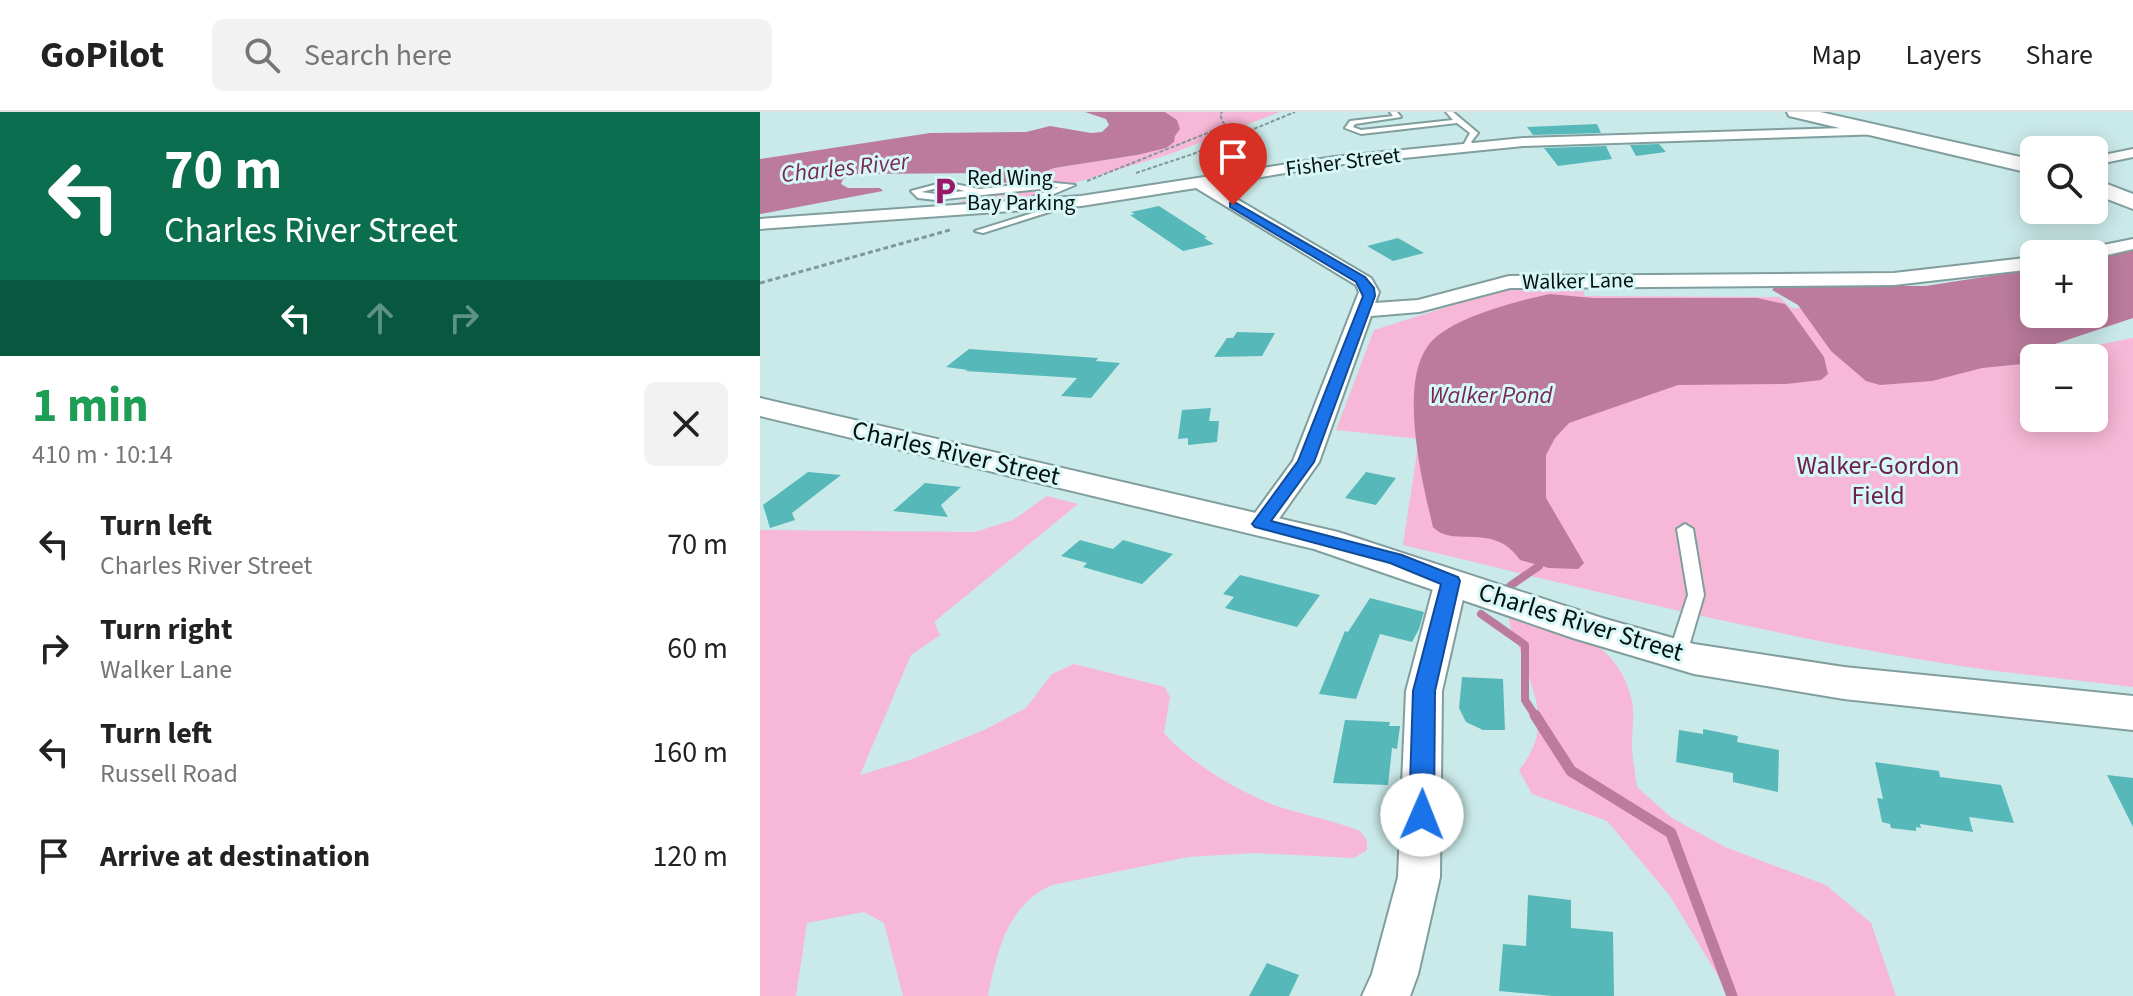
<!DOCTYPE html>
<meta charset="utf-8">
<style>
:root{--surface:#fff;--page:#f2f2f2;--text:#222;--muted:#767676;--line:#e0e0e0}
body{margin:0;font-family:"Source Sans 3",sans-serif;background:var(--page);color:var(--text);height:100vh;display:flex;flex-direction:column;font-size:30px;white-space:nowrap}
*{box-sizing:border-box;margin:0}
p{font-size:26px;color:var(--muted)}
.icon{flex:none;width:44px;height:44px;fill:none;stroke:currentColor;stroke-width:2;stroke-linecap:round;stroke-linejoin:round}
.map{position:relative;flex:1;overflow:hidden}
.drawer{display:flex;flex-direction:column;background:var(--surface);width:760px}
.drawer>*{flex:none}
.banner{background:#0b6e4f;color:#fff;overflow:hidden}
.fabs{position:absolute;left:1260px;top:24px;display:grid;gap:16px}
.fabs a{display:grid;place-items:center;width:88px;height:88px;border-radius:12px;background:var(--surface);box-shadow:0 4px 20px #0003;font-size:40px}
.pin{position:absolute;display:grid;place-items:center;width:68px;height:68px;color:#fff;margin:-82px -34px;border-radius:50% 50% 50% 0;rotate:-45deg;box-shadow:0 0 8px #0007}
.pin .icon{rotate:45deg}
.me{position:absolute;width:88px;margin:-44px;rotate:1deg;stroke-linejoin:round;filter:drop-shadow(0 0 6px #0008)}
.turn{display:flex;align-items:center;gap:28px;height:168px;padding:0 32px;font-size:36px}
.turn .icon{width:104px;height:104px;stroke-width:2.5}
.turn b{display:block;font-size:56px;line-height:68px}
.lanes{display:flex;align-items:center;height:76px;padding:0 32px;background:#0003;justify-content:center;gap:40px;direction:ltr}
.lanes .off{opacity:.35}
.round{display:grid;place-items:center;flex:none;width:84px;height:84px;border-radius:12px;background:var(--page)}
.overview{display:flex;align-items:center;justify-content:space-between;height:136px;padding:0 32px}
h1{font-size:48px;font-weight:700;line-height:60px;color:#1e9e55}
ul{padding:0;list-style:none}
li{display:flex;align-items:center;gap:24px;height:104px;padding:0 32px}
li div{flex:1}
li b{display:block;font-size:30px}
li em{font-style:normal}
header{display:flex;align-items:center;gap:48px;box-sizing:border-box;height:112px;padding:0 40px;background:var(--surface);border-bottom:2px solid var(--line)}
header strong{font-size:38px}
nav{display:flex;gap:44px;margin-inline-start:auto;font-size:28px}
.search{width:560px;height:72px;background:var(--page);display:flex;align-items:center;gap:20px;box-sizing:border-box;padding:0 28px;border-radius:12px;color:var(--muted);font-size:30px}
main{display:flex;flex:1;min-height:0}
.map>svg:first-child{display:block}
</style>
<header>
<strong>GoPilot</strong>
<div class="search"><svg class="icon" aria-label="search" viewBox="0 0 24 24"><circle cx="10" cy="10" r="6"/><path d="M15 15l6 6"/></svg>Search here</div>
<nav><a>Map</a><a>Layers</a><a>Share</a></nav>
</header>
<main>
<section class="drawer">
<div class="banner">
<div class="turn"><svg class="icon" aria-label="left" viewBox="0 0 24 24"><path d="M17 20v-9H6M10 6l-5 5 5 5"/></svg><div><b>70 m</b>Charles River Street</div></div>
<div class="lanes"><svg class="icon" aria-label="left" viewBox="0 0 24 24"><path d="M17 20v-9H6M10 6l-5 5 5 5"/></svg><svg class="icon off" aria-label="ahead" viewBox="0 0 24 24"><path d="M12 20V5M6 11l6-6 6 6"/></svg><svg class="icon off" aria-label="right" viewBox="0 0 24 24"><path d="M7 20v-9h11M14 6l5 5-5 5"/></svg></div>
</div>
<div class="overview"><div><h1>1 min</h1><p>410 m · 10:14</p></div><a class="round"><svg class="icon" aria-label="close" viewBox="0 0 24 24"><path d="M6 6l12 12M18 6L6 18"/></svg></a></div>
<ul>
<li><svg class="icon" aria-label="left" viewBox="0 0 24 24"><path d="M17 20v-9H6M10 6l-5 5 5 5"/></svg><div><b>Turn left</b><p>Charles River Street</p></div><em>70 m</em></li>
<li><svg class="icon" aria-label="right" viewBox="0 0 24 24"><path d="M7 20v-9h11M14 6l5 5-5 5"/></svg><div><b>Turn right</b><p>Walker Lane</p></div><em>60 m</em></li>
<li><svg class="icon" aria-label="left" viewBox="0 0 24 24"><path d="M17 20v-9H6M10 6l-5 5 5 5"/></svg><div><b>Turn left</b><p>Russell Road</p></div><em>160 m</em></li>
<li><svg class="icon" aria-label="arrive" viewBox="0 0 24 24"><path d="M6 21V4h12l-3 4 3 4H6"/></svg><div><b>Arrive at destination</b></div><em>120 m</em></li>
</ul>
</section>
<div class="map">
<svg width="1373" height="884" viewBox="0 0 1373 884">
<rect width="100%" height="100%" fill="#caeae9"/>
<path fill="#f7b7d6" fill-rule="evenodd" d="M 405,0 L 520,0 L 413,41 L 239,94 L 123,101 L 196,91 L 265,71 L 278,61 L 294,56 L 377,43 L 414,24 C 416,12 416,6 405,0 Z
M 753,174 L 822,174 L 825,184 L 1020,185 L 1031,196 L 1241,209 L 1256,249 L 1373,226 L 1373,575 C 1325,569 1277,564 1229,558 C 1032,530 836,479 643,433 L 659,327 L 576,318 L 614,218 ZM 1274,246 L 1334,246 L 1334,306 L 1274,306 Z
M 287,384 L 318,392 L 174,510 L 180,523 L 151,543 L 100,663 L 150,648 L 224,618 L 266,596 L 292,562 L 314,552 L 405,575 L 410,585 L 404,621 C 429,650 486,685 523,696 C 549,704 575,709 600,719 L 607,728 L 607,738 L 594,746 L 494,741 L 428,745 L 292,773 C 247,793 237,839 228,884 L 143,884 L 124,811 L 104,800 L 47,811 L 36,884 L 0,884 L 0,418 L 215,420 L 253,408 Z
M 749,502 C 803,517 858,525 872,589 C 875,602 872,618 872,632 C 872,646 875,661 877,675 L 912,706 L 965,735 L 1066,773 L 1111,811 L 1136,884 L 970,884 L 910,784 L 847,709 L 772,682 L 759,658 C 793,616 775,585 760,538 C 755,524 748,517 749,502 Z"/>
<path fill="#bc7b9c" d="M 325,0 L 405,0 L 417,8 L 420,17 L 415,24 L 414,30 L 406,36 L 377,43 L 294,56 L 255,71 L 219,70 L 243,63 L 233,61 L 94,62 L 83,67 L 81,72 L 88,76 L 120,76 L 123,79 L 0,102 L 0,47 L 170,21 L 266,20 L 290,14 L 331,21 L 342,20 L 349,13 L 346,7 Z
M 1373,135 L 1373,206 L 1280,237 L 1262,252 L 1222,256 L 1172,269 L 1120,273 L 1106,269 L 1071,239 L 1038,193 L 1012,178 L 1016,174 L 1166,174 L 1274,157 L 1274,202 L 1334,202 L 1334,145 Z
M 790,182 L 833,186 L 997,186 L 1025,192 L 1031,199 L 1064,245 L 1068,262 L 1061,268 L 1026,272 L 918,273 L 809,311 L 795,326 L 786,343 L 786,386 L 824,451 L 818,457 L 789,456 L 760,448 C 734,409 694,437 673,415 C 662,369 637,268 671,230 C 694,205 757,189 790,182 Z"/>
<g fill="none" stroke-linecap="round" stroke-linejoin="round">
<path stroke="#bc7b9c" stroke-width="8" d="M 750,474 L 779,454
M 721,502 L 765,533 L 765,588 L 776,605"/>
<path stroke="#bc7b9c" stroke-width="11" d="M 775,603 L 811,659 L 911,721 L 972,884"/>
</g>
<path fill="#56b8b9" d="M 837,12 L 841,21 L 773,23 L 767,15 Z
M 899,32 L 906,40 L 876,44 L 870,33 Z
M 846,34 L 852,47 L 798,54 L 784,36 Z
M 399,94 L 447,125 L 444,126 L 454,132 L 423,139 L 370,103 L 375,102 L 371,100 Z
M 638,126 L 664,141 L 633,149 L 607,134 Z
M 477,220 L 515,221 L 502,244 L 454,245 L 467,226 L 473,226 Z
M 209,237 L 338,246 L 336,249 L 360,251 L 331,286 L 301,284 L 317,266 L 205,259 L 208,258 L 186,255 Z
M 451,296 L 449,309 L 459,309 L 457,330 L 428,333 L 428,326 L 418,327 L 422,298 Z
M 48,360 L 81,363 L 32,401 L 35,408 L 10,416 L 3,393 Z
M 606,360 L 636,366 L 616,393 L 585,386 Z
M 165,371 L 201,375 L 181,393 L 188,405 L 133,399 Z
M 320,428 L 353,437 L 363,428 L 413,442 L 382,472 L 323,455 L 327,451 L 301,444 Z
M 480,463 L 560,483 L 537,515 L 465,496 L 474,485 L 463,482 Z
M 610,486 L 664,500 L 659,517 L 652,530 L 620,522 L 596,587 L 559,582 L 585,519 L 588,520 Z
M 702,565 L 743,567 L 745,618 L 723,618 L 706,610 L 699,596 Z
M 585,608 L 630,610 L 629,614 L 640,614 L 637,637 L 632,636 L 628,673 L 573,671 Z
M 943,617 L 978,624 L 977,630 L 1019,638 L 1018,680 L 973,670 L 973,661 L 916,650 L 919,618 L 943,622 Z
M 1115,650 L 1179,659 L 1180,665 L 1241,673 L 1254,711 L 1209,705 L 1213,720 L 1160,712 L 1161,716 L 1156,715 L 1156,719 L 1131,716 L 1130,712 L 1122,710 L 1117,686 L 1123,687 Z
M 1347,663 L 1373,666 L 1373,715 Z
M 768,783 L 811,788 L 811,816 L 853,820 L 854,884 L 793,884 L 739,879 L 743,832 L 766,834 Z
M 507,851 L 539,863 L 529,884 L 489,884 Z"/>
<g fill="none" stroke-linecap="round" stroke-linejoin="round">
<defs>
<path id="service" d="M 630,0 L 637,0 L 641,5 L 595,12 L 593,15 L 601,18 L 693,8 L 686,0 L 693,0 L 718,21 L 711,30 L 717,35 L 710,37 L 704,32 L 710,21 L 697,11 L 601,22 L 585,16 L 590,9 L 633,4 Z
M 185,70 L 219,77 L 285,70 L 315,73 L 258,97 L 255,96 L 255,92 L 299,75 L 176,88 L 158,86 L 151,79 ZM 185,74 L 205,79 L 176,82 L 161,80 Z
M 317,87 L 324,89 L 223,121 L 215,119 Z
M 925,412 L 933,417 L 944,483 L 927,541 L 924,545 L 912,545 L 909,541 L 928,483 L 917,417 Z"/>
<path id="minor" d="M 1118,15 L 1125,19 L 1123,22 L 763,34 L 574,53 L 453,73 L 611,166 L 619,180 L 615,191 L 658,188 L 749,164 L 1134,161 L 1274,145 L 1274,157 L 1134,173 L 750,176 L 659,200 L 611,204 L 559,350 L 511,418 L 501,421 L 491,418 L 487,412 L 533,349 L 599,180 L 596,173 L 436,76 L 321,94 L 0,117 L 0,107 L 321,84 L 574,45 L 763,26 Z
M 1373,37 L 1373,45 L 1334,53 L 1334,45 Z
M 1373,127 L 1373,137 L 1334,146 L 1334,142 L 1316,142 L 1319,138 Z
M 691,459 L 702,462 L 707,469 L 682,579 L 680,765 L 658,862 L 650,884 L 602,884 L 612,862 L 638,765 L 646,579 L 675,469 L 680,462 Z"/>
<path id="tertiary" d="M 0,286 L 578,420 L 842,506 L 934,532 L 1084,555 L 1373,584 L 1373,618 L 1084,587 L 934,562 L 813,526 L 554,437 L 0,304 Z"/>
<path id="secondary" d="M 1027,0 L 1060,0 L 1274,48 L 1274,62 L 1029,4 Z
M 1334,67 L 1373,82 L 1373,97 L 1334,82 Z"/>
</defs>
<use href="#service" stroke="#819e9e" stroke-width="4"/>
<use href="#minor" stroke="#819e9e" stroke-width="4"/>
<use href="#tertiary" stroke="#819e9e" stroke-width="4"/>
<use href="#secondary" stroke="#819e9e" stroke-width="4"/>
<path stroke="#809898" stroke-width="2" stroke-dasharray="4 2" stroke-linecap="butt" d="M 376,61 L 433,42 L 535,0
M 327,69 L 465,14 L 460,3 L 462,0"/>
<path stroke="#809898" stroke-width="3" stroke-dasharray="5 3" stroke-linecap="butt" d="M 0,171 L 190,118"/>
<use href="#service" fill="#fff" fill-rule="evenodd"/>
<use href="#minor" fill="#fff" fill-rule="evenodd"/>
<use href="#tertiary" fill="#fff" fill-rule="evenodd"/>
<use href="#secondary" fill="#fff" fill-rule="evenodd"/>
</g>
<path fill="#1a73e8" stroke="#114b97" stroke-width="2" d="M 470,91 L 476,91 L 605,165 L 614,176 L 615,184 L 554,350 L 511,409 L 642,443 L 698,465 L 700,469 L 675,579 L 674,703 L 670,710 L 662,713 L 653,710 L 649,703 L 653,579 L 681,472 L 630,451 L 495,415 L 492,412 L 538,349 L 603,184 L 596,170 L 470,95 Z"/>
<defs>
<symbol id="parking-bare" viewBox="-9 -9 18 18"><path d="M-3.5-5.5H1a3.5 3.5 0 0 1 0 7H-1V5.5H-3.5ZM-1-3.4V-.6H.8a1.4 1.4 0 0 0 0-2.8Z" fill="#9b176a" stroke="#d7f7f6" stroke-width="2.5" paint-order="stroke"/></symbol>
</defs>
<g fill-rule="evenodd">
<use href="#parking-bare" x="165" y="59" width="40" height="40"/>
</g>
<g text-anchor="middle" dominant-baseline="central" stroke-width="6" stroke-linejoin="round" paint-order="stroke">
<g font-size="22" fill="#061111" stroke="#d7f7f6">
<text transform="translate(583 50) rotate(-7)">Fisher Street</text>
<text transform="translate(818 169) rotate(-1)">Walker Lane</text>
</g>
<g font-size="22" fill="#061111" stroke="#d7f7f6" text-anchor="start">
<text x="207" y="66">Red Wing<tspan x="207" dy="25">Bay Parking</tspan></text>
</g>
<g font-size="24" font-style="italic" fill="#772956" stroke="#d7f7f6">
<text transform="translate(85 56) rotate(-6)">Charles River</text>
<text x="731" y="283">Walker Pond</text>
</g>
<g font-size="26" fill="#061111" stroke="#d7f7f6">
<text transform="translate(196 341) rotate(13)">Charles River Street</text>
<text transform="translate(821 510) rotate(17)">Charles River Street</text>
</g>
<g font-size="26" fill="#6d1e4d" stroke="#d7f7f6">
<text x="1118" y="353">Walker-Gordon<tspan x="1118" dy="30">Field</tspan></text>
</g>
</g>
</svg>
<div class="fabs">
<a><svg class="icon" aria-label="search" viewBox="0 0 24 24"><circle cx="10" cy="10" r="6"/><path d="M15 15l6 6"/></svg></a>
<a>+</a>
<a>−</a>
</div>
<div class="pin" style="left:473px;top:93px;background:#d93025"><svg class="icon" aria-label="arrive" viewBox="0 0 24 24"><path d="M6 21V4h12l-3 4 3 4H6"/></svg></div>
<svg class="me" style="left:662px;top:703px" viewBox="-20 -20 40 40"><circle r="19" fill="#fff"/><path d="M0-13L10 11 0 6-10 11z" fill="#1a73e8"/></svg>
</div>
</main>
